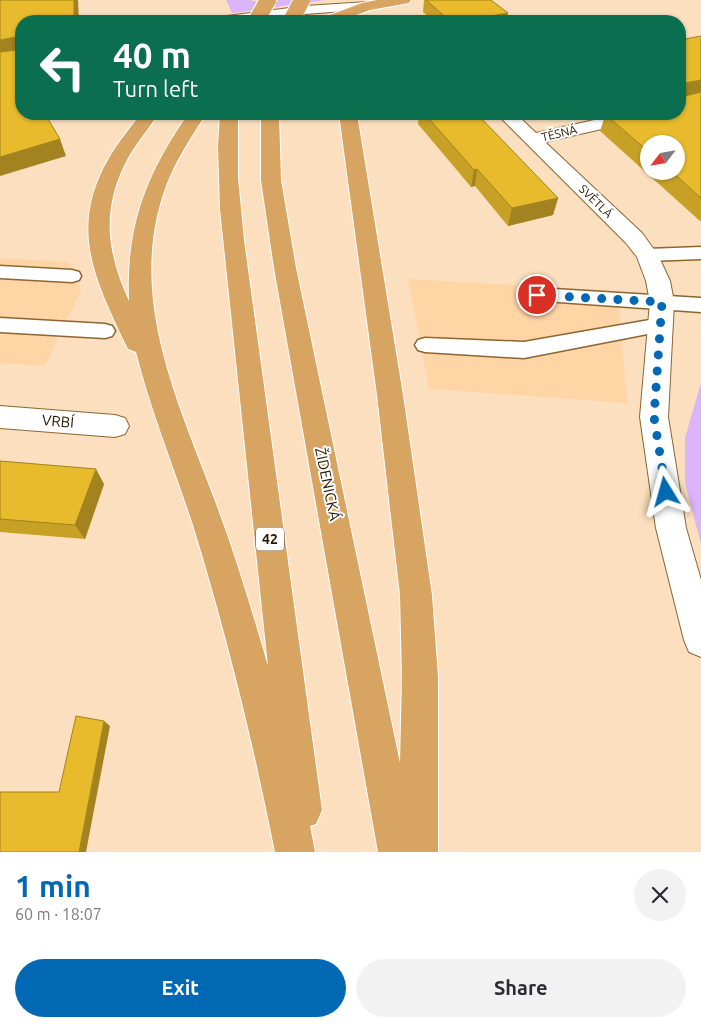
<!DOCTYPE html>
<meta charset="utf-8">
<style>
:root{--surface:#fff;--page:#f2f2f3;--text:#2b2b33;--muted:#7c7c81;--accent:#0168b4}
body{margin:0;font-family:Ubuntu,sans-serif;background:var(--page);color:var(--text);height:100vh;display:flex;flex-direction:column;font-size:19px;white-space:nowrap}
*{box-sizing:border-box;margin:0}
p{font-size:16px;color:var(--muted)}
.icon{flex:none;width:28px;height:28px;fill:none;stroke:currentColor;stroke-width:2;stroke-linecap:round;stroke-linejoin:round}
.map{position:relative;height:852px;overflow:hidden}
.panel{display:flex;flex-direction:column;background:var(--surface);flex:1}
.panel>*{flex:none}
.top-card{position:absolute;left:15px;top:15px;width:671px;height:105px;border-radius:20px;box-shadow:0 1px 4px #0004;background:#0b6e4f;color:#fff;overflow:hidden}
.needle{width:32px;rotate:239deg}
.fabs{position:absolute;left:640px;top:135px;display:grid;gap:10px}
.fabs a{display:grid;place-items:center;width:45px;height:45px;border-radius:50%;background:var(--surface);box-shadow:0 1px 4px #0004;font-size:25px}
.pin{position:absolute;display:grid;place-items:center;width:42px;height:42px;color:#fff;margin:-21px;border:2px solid #fff;border-radius:50%;box-shadow:0 1px 5px #0007}
.me{position:absolute;width:55px;margin:-28px;rotate:352deg;stroke-linejoin:round;filter:drop-shadow(0 0 4px #0008)}
.turn{display:flex;align-items:center;gap:18px;height:105px;padding:0 15px;font-size:22px}
.turn .icon{width:65px;height:65px;stroke-width:2.5}
.turn b{display:block;font-size:35px;line-height:42px}
.round{display:grid;place-items:center;flex:none;width:52px;height:52px;border-radius:26px;background:var(--page)}
.summary{display:flex;align-items:center;justify-content:space-between;height:85px;padding:0 15px}
h1{font-size:30px;font-weight:600;line-height:38px;color:var(--accent)}
.primary-button{display:flex;gap:10px;margin-top:auto;padding:10px 15px}
.primary-button a{flex:1;height:58px;border-radius:30px;background:var(--accent);color:#fff;font-size:20px;font-weight:600;line-height:58px;text-align:center}
.primary-button a+a{background:var(--page);color:var(--text)}
.map>svg:first-child{display:block}
</style>
<div class="map">
<svg width="701" height="852" viewBox="0 0 701 852">
<rect width="100%" height="100%" fill="#fbdfbf"/>
<path fill="#ffd5a5" d="M 0,258 L 69,262 L 81,291 L 44,366 L 0,363 Z
M 408,279 L 618,291 L 627,403 L 429,389 Z"/>
<path fill="#dbb4f9" d="M 226,0 L 252,0 L 252,1 L 276,3 L 278,0 L 325,0 L 232,13 Z
M 701,383 L 701,544 L 685,483 L 685,438 Z"/>
<g fill="none" stroke-linecap="round" stroke-linejoin="round">
<defs>
<path id="service" d="M 701,247 L 701,259 L 647,261 L 641,259 L 638,255 L 641,251 L 647,249 Z
M 0,266 L 72,270 L 79,272 L 81,276 L 79,280 L 72,282 L 0,278 Z
M 537,288 L 701,298 L 701,312 L 530,300 L 527,295 L 530,290 Z
M 0,318 L 105,324 L 112,326 L 115,331 L 112,336 L 105,338 L 0,332 Z
M 661,318 L 668,320 L 671,325 L 668,330 L 524,358 L 425,352 L 418,350 L 415,345 L 418,340 L 425,338 L 524,342 Z"/>
<path id="minor" d="M 497,114 L 516,114 L 536,133 L 621,114 L 653,114 L 650,118 L 545,142 L 642,233 L 658,255 L 670,281 L 674,302 L 668,417 L 686,528 L 701,580 L 701,657 L 689,652 L 684,640 L 656,528 L 640,417 L 650,302 L 646,281 L 637,257 L 626,243 Z
M 0,406 L 115,415 L 125,418 L 129,426 L 125,434 L 115,437 L 0,428 Z"/>
<path id="secondary" d="M 367,2 L 372,3 L 374,6 L 372,9 L 305,14 L 257,21 L 219,21 L 222,18 L 227,16 L 305,6 Z"/>
<path id="trunk" d="M 377,0 L 411,0 L 409,3 L 370,10 L 340,21 L 319,21 L 322,18 L 362,3 Z
M 140,114 L 158,114 C 149,129 136,143 128,158 C 101,208 106,251 129,301 C 126,226 146,175 188,114 L 206,114 C 193,134 180,154 170,176 C 122,289 177,399 216,504 C 236,557 252,612 268,666 L 220,209 L 218,146 L 220,114 L 238,114 L 238,178 L 244,240 L 322,810 L 316,824 L 310,826 L 315,852 L 275,852 C 253,741 226,632 193,525 C 174,467 151,411 136,352 L 128,349 L 125,343 C 94,277 69,227 109,158 C 118,142 130,129 140,114 Z
M 261,114 L 279,114 L 281,180 L 296,268 L 400,763 L 402,677 L 400,595 L 377,395 L 339,114 L 357,114 L 403,395 L 432,595 L 438,677 L 438,852 L 378,852 L 274,268 L 261,180 Z"/>
</defs>
<use href="#service" stroke="#8e6531" stroke-width="3"/>
<use href="#minor" stroke="#8e6531" stroke-width="2"/>
<use href="#secondary" stroke="#8e6531" stroke-width="2"/>
<use href="#trunk" stroke="#fff" stroke-width="2"/>
<use href="#service" fill="#fff" fill-rule="evenodd"/>
<use href="#minor" fill="#fff" fill-rule="evenodd"/>
<use href="#secondary" fill="#fff" fill-rule="evenodd"/>
<use href="#trunk" fill="#d7a462" fill-rule="evenodd"/>
<defs>
<path id="trunk-bridge" d="M 256,21 L 268,0
M 291,21 L 302,0"/>
</defs>
<use href="#trunk-bridge" stroke="#fff" stroke-width="18" stroke-linecap="butt"/>
<use href="#trunk-bridge" stroke="#d7a462" stroke-width="16"/>
</g>
<path fill="#c7a126" fill-rule="evenodd" d="M 424,0 L 491,0 L 508,13 L 506,21 L 433,21 L 423,12 Z
M 701,36 L 701,220 L 700,221 L 600,131 L 605,116 L 587,120 L 581,114 L 680,114 ZM 649,144 L 676,171 L 649,171 Z
M 419,114 L 477,114 L 558,198 L 553,215 L 508,226 L 475,186 L 471,187 L 418,124 Z
M 0,461 L 104,484 L 85,539 L 0,532 Z"/>
<path fill="#a2831f" d="M 74,0 L 78,0 L 79,21 L 60,21 Z
M 508,13 L 506,21 L 461,21 Z
M 16,37 L 21,51 L 0,57 L 0,40 Z
M 701,80 L 701,95 L 680,100 L 685,83 Z
M 589,114 L 614,114 L 606,115 L 605,116 L 587,120 Z
M 60,139 L 66,156 L 0,176 L 0,157 Z
M 477,169 L 475,186 L 471,187 L 474,170 Z
M 558,198 L 553,215 L 508,226 L 512,208 Z
M 96,469 L 104,484 L 85,539 L 75,525 Z
M 104,721 L 110,726 L 86,852 L 79,852 Z"/>
<path fill="#e7bb2c" stroke="#a2831f" d="M 0,0 L 74,0 L 74,19 L 60,21 L 21,21 L 21,114 L 45,114 L 60,139 L 0,157 L 0,52 L 16,50 L 16,37 L 0,40 Z
M 426,0 L 491,0 L 508,13 L 461,21 L 450,21 Z
M 701,36 L 701,80 L 685,83 L 685,96 L 701,92 L 701,198 L 671,171 L 676,171 L 676,144 L 649,144 L 649,152 L 606,115 L 609,114 L 680,114 L 680,40 Z
M 425,114 L 477,114 L 558,198 L 512,208 L 477,169 L 474,170 Z
M 0,461 L 96,469 L 75,525 L 0,519 Z
M 76,716 L 104,721 L 79,852 L 0,852 L 0,792 L 59,792 Z"/>
<g fill="none" stroke-linecap="round" stroke-linejoin="round">
<path stroke="#0168b4" stroke-width="9" stroke-dasharray="0 16.2" d="M 537,295 L 662,302 L 654,417 L 666,492"/>
</g>
<g text-anchor="middle" dominant-baseline="central" stroke-width="4" stroke-linejoin="round" paint-order="stroke">
<g font-size="12" fill="#251501" stroke="#fff">
<text transform="translate(559 133) rotate(-13)">TĚSNÁ</text>
<text transform="translate(596 201) rotate(44)">SVĚTLÁ</text>
</g>
<rect fill="#fff" stroke="#665b4d" stroke-width="1" x="256" y="527.5" width="28" height="23" rx="4"/>
<g font-size="14" font-weight="bold" fill="#251501">
<text x="270" y="539">42</text>
</g>
<g font-size="15" fill="#251501" stroke="#fff">
<text transform="translate(58 421) rotate(5)">VRBÍ</text>
<text transform="translate(328 484) rotate(78)">ŽIDENICKÁ</text>
</g>
</g>
</svg>
<div class="fabs">
<a><svg class="needle" viewBox="-14 -14 28 28"><path d="M0-13l5 13h-10z" fill="#e53935"/><path d="M0 13l5-13h-10z" fill="#7c7c81"/></svg></a>
</div>
<div class="pin" style="left:537px;top:295px;background:#d93025"><svg class="icon" aria-label="arrive" viewBox="0 0 24 24"><path d="M6 21V4h12l-3 4 3 4H6"/></svg></div>
<svg class="me" style="left:666px;top:492px" viewBox="-20 -20 40 40"><path d="M0-17L14 15 0 8-14 15z" fill="#0168b4" stroke="#fff" stroke-width="4"/></svg>
<div class="top-card">
<div class="turn"><svg class="icon" aria-label="left" viewBox="0 0 24 24"><path d="M17 20v-9H6M10 6l-5 5 5 5"/></svg><div><b>40 m</b>Turn left</div></div>
</div>
</div>
<section class="panel">
<div class="summary"><div><h1>1 min</h1><p>60 m · 18:07</p></div><a class="round"><svg class="icon" aria-label="close" viewBox="0 0 24 24"><path d="M6 6l12 12M18 6L6 18"/></svg></a></div>
<div class="primary-button"><a>Exit</a><a>Share</a></div>
</section>
